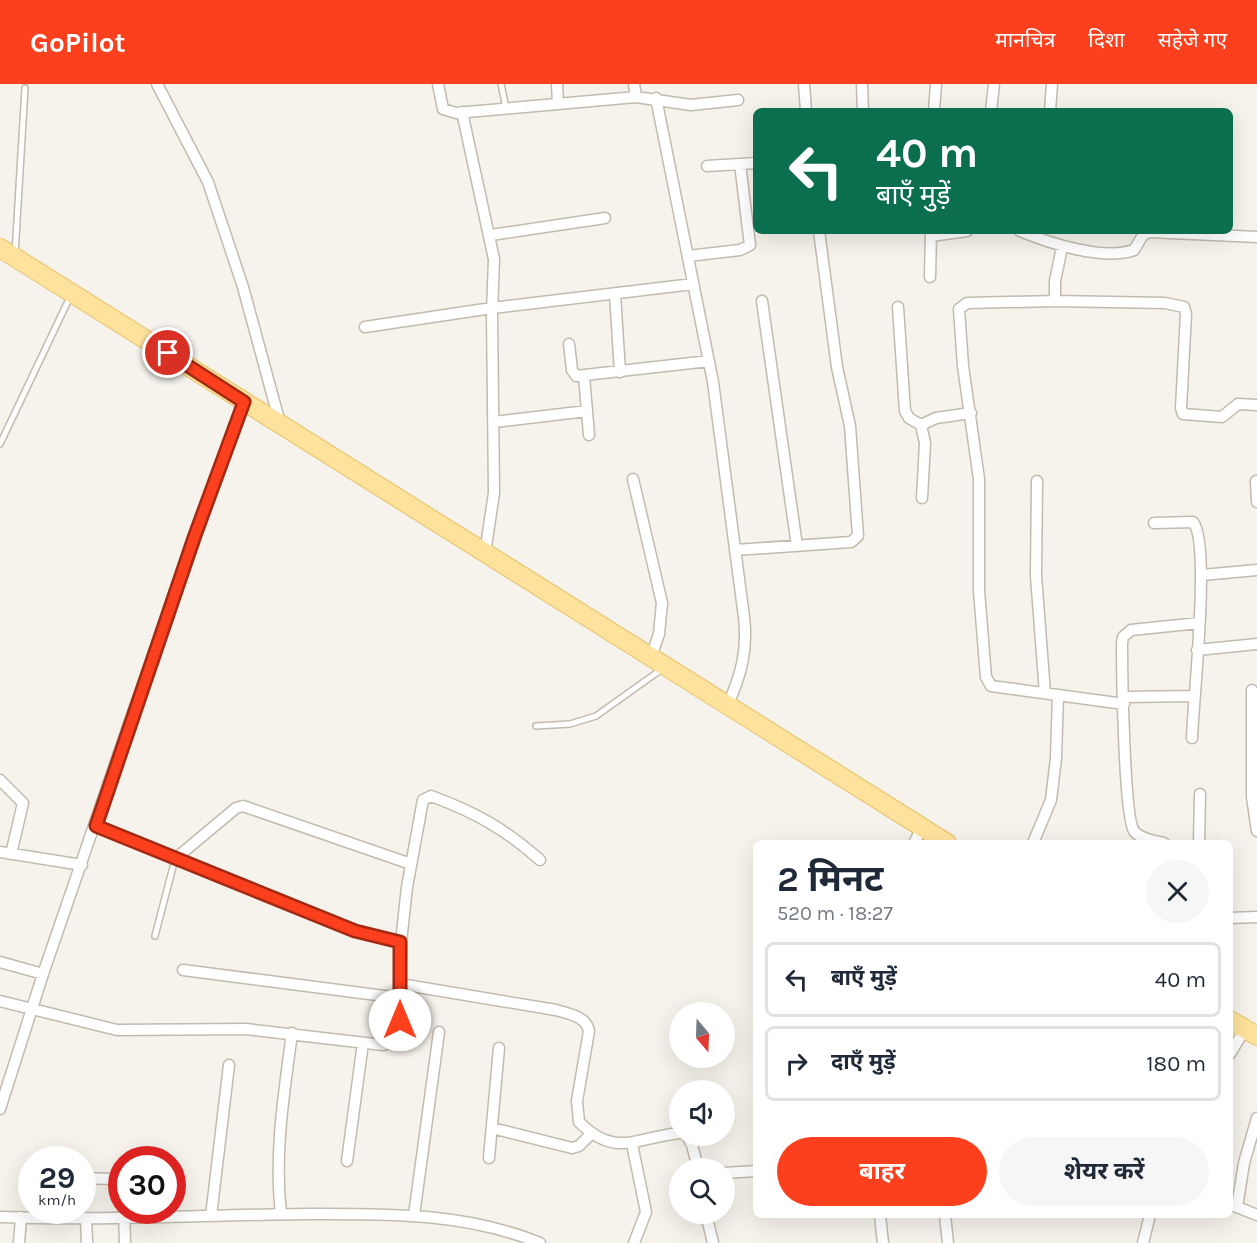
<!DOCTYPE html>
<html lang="hi">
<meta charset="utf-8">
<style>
:root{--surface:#fff;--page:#f6f6f7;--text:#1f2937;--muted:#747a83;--line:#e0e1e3;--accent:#fc3f1d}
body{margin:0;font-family:Karla,"Noto Sans Devanagari",sans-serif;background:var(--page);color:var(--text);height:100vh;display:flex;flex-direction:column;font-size:22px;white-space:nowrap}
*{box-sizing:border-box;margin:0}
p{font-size:20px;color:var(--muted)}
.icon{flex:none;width:33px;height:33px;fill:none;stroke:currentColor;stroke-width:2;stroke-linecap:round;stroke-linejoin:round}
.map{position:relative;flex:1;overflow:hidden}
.sheet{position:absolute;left:753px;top:756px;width:480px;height:378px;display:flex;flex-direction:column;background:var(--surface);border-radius:9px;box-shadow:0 6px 24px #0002}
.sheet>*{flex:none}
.banner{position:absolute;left:753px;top:24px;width:480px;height:126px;border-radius:9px;box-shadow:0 6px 24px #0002;background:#0b6e4f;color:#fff;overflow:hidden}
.needle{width:39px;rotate:161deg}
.buttons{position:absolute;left:669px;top:918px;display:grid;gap:12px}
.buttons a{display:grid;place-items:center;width:66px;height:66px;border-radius:50%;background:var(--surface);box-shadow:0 6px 24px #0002;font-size:30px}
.speed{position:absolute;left:18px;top:1062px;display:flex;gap:12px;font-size:30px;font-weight:700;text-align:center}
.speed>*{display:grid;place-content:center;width:78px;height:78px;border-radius:50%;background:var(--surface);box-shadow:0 6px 24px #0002;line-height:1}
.speed small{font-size:15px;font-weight:400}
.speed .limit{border:9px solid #d22;background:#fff;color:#111}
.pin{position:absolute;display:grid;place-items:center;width:51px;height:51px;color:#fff;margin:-26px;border:3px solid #fff;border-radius:50%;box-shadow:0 2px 6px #0007}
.me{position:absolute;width:66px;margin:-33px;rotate:0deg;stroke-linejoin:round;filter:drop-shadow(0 0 4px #0008)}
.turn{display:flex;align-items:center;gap:21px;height:126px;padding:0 24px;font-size:27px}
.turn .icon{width:78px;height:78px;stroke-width:2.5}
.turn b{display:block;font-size:42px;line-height:51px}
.round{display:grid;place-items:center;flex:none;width:63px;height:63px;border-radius:32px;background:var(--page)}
.head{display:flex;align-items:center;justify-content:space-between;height:102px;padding:0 24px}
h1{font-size:36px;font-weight:700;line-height:45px}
.cta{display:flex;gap:12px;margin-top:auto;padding:12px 24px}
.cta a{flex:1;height:69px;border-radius:36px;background:var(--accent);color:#fff;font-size:24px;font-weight:700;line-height:69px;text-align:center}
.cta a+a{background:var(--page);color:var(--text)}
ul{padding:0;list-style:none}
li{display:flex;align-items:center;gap:18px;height:75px;margin:0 12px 9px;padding:0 12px;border:3px solid var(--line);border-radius:9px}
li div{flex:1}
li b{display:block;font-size:22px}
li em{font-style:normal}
header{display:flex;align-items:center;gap:36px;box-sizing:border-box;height:84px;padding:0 30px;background:var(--accent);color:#fff}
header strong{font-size:28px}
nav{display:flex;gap:33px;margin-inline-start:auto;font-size:21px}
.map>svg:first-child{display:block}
</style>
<header>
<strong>GoPilot</strong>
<nav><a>मानचित्र</a><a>दिशा</a><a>सहेजे गए</a></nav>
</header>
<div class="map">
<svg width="1257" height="1159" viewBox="0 0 1257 1159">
<rect width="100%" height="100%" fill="#f6f3ec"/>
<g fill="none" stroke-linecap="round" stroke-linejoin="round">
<defs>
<path id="service" d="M 501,0 L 506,24
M 15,170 L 25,4
M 0,360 L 70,213
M 536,642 L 570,640 L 596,632 L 662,585
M 155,852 L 175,775"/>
<path id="minor" d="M 157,0 L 208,98 L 243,203 L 280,339
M 438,0 L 443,25 L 456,29 L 636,13 L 691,21 L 738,16
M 557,0 L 558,20
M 634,0 L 636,13
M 804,0 L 806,27
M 862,0 L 863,27
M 656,14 L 713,298 L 744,533 C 748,567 741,591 727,623
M 934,27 L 936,0
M 991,27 L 994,0
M 1050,27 L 1052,0
M 462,28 L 494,175 L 492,229 L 494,409 L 485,469
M 707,82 L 756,79
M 1020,147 C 1049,159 1103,177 1134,166 L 1143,151 L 1149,148 L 1257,153
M 491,151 L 605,134
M 931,152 L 967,147
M 1062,163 L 1055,197 L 1055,217 L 1165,219 L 1184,223 L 1186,230 L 1181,324 L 1183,330 L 1222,333 L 1238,320 L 1257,321
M 688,172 L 740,166 L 750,161 L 740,80
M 930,193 L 931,147
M 615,210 L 620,288
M 762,217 L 797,462
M 1055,217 L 967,219 L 959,225 L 963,282 L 979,395 L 979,507 L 986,593 L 991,602 L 1124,620
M 898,223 L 905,327 L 909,334 L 921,341 L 925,359 L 922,414
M 365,243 L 492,224 L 693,200
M 569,260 L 572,286 L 576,292 L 709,277
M 584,292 L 589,351
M 494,338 L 587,327
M 921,341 L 936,334 L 971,329
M 633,395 L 662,519 L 659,550 L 651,573
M 1037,397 L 1036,492 L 1045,609
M 1256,397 L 1257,418
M 1154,439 L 1193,438 C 1211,458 1193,618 1192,654
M 735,466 L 851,458 L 858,452 L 850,342 L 837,283 L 819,147
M 1202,491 L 1257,486
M 1197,566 L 1257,560
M 1252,606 L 1252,713 L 1257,747
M 1124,613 L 1193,612
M 0,696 L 23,719 L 11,770
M 96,742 L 355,847 L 401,858
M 914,759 L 922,744
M 1033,759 L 1051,716 L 1056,674 L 1058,611
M 1164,759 C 1154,757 1140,755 1134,747 C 1124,733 1122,586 1122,559 L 1123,553 L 1131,546 L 1199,539
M 1199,759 L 1200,710
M 0,768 L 82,781
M 175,775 L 236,724 L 243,722 L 411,780
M 1230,834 L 1257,833
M 0,878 L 43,890
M 183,886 L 400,914
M 400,900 L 556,926 C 569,930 586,932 589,947 L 577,1017 L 579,1038 C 616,1075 637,1053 680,1049
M 0,917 L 117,946 L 246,945 L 383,961 L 401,954
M 400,936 L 401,858 L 407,803 L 423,716 L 431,712 C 475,728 505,745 540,776
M 1230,970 L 1245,945
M 0,1025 L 43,890 L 132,631 L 244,318
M 492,1044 L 572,1064 L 579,1062 L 592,1049
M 687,1052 L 692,1061 L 698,1084
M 632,1060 L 646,1128 L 634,1159
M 489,1074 L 499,964
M 154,1076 L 154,1073
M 347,1077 L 363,959
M 724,1089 L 756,1087
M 82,1094 L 113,1095 L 122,1103
M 1232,1121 L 1257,1131
M 1237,1123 L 1244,1079 L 1257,1034
M 124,1127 L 125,1159
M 281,1130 C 274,1069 284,1010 292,949
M 706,1130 L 713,1159
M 414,1131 L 439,948
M 880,1131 L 883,1159
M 945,1131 L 948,1159
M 211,1132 L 229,981
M 0,1133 C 102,1137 204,1131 306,1130 C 387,1130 464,1128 540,1159
M 86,1134 L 87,1159
M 19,1159 L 21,1133
M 1143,1159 L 1150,1131"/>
<path id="primary" d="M 0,164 L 947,759
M 1230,936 L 1257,952"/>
</defs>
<use href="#service" stroke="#c2bbae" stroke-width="8"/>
<use href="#minor" stroke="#c2bbae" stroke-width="13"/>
<use href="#primary" stroke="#e6c16a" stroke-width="20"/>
<use href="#service" stroke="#fff" stroke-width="5"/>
<use href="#minor" stroke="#fff" stroke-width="10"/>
<use href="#primary" stroke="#ffe39c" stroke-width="18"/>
</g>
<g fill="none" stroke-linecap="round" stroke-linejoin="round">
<defs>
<path id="route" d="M 168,269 L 244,318 L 195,451 L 96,742 L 355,847 L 400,858 L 400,936"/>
</defs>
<use href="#route" stroke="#a42913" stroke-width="15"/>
<use href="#route" stroke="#fc3f1d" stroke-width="10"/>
</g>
</svg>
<div class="buttons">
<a><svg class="needle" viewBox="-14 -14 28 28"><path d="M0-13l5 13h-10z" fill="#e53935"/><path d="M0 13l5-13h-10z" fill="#747a83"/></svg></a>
<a><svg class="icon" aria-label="sound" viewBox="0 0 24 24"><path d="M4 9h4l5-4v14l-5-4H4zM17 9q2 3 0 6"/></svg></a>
<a><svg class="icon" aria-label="search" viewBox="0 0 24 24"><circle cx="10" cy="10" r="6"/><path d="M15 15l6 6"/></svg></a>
</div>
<div class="speed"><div>29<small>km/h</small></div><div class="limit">30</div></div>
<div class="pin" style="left:168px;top:269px;background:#d93025"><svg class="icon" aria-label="arrive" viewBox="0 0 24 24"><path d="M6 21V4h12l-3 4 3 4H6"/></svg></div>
<svg class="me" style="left:400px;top:936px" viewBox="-20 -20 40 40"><circle r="19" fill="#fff"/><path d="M0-13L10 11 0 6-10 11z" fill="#fc3f1d"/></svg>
<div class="banner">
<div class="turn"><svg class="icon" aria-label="left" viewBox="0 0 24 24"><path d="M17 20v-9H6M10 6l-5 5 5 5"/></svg><div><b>40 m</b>बाएँ मुड़ें</div></div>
</div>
<section class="sheet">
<div class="head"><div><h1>2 मिनट</h1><p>520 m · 18:27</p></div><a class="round"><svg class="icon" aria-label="close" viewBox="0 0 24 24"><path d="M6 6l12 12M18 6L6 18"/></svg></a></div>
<ul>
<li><svg class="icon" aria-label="left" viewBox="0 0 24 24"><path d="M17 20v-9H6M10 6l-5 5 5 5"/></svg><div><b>बाएँ मुड़ें</b></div><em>40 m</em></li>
<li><svg class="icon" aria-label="right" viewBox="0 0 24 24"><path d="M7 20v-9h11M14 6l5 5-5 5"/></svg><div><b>दाएँ मुड़ें</b></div><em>180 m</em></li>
</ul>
<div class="cta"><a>बाहर</a><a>शेयर करें</a></div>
</section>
</div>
